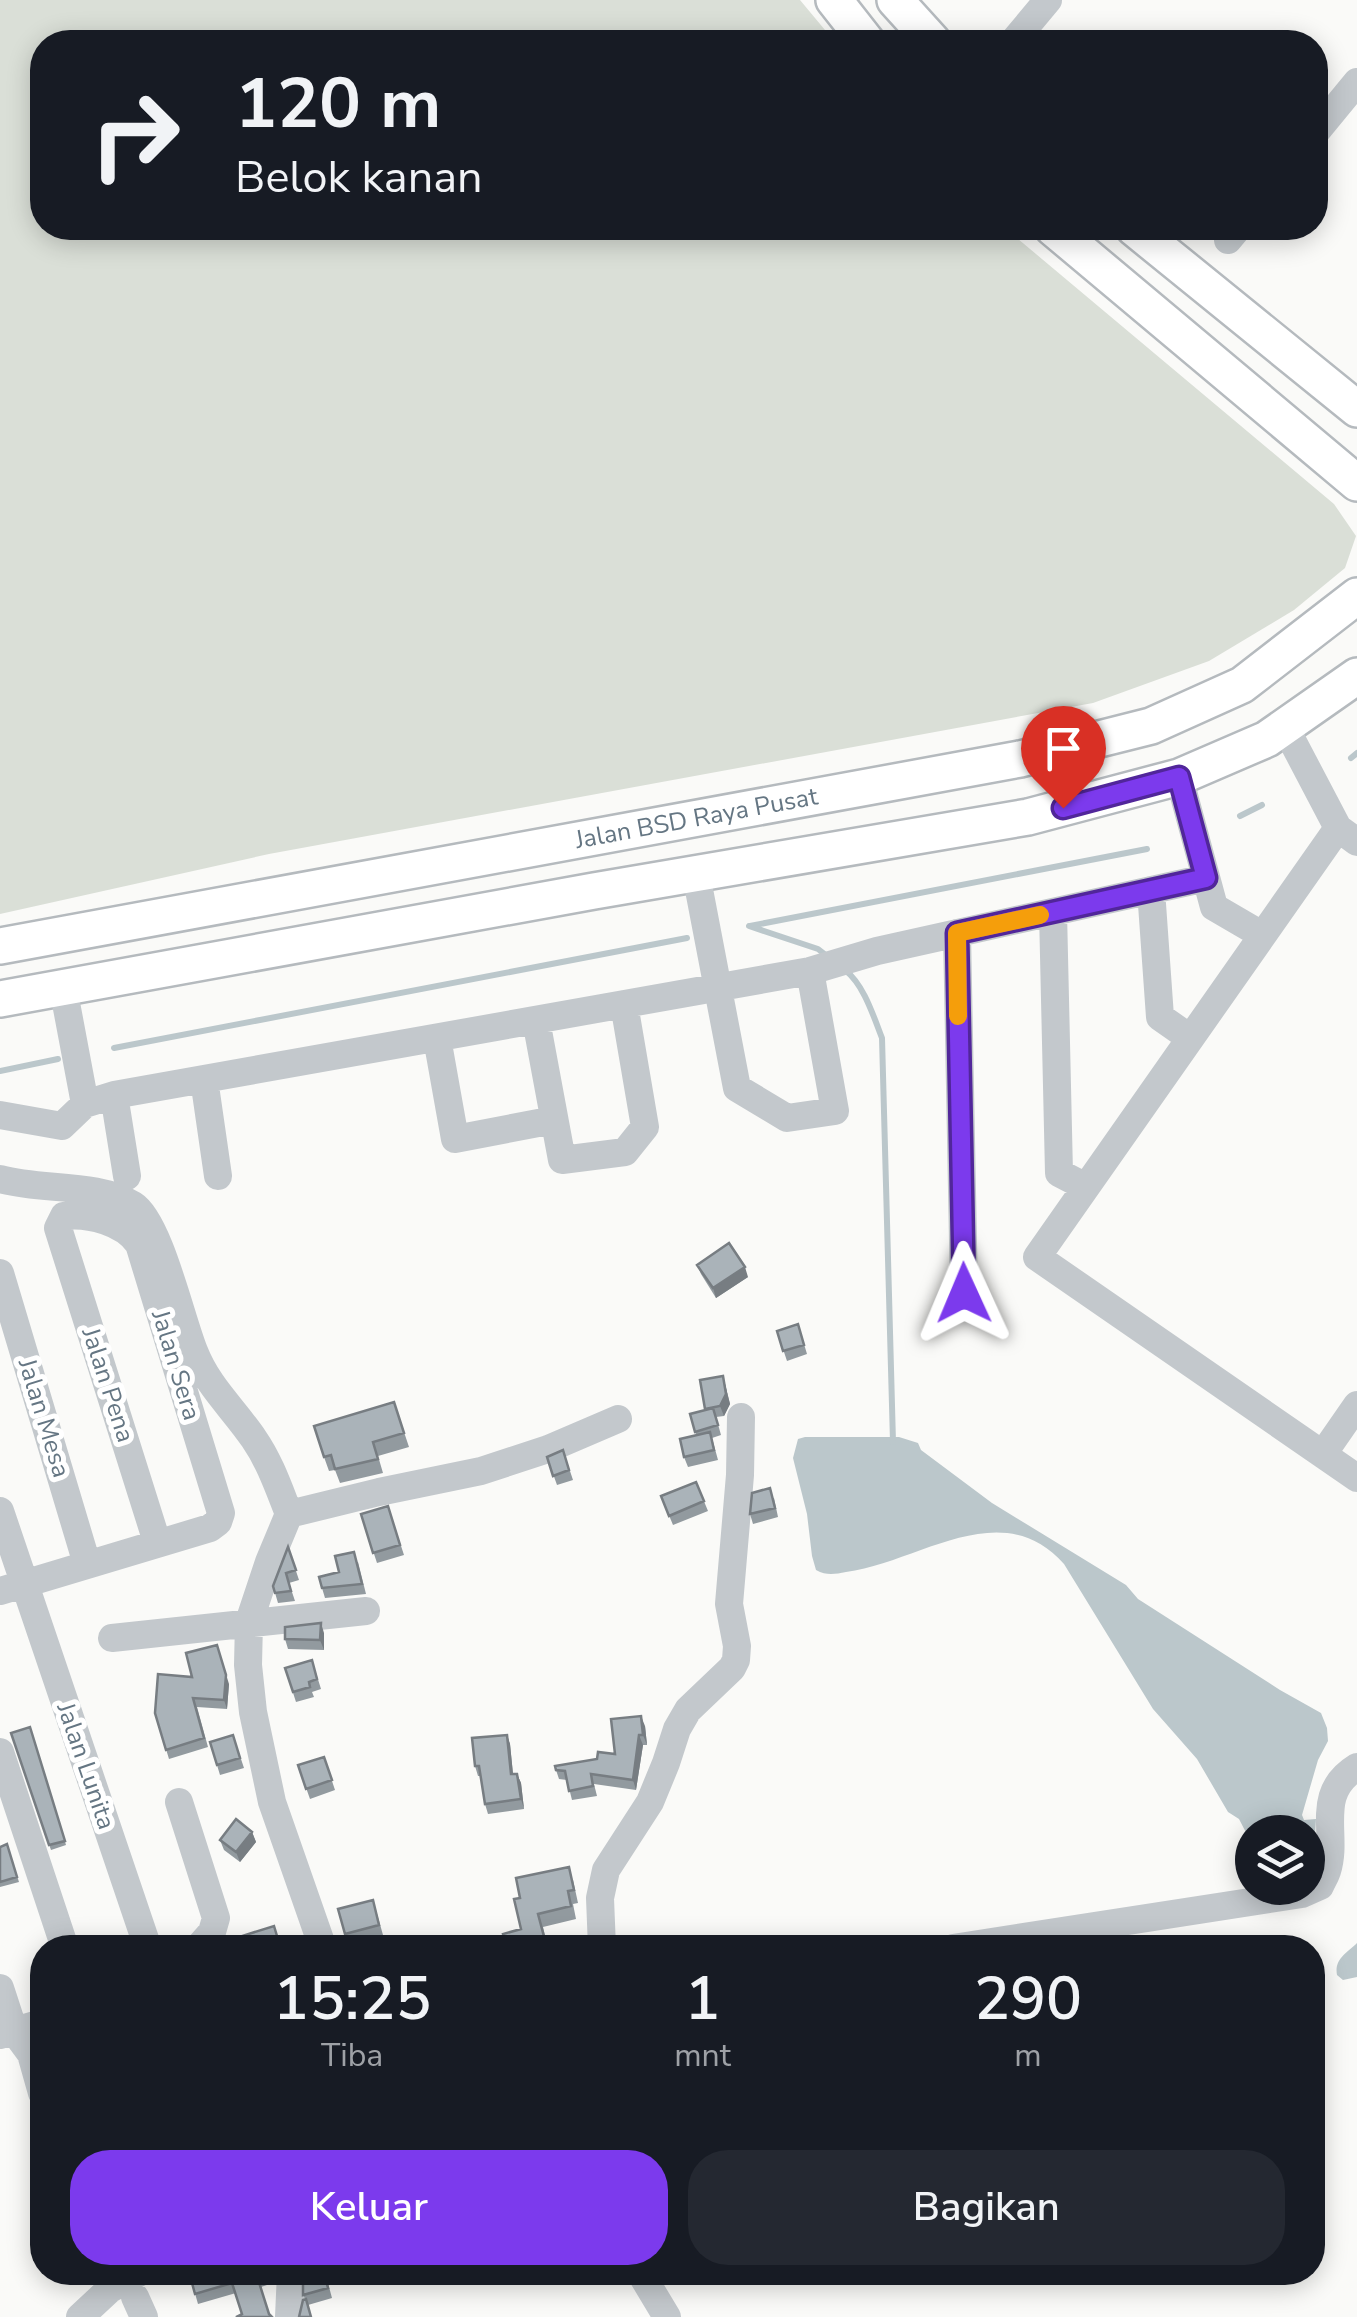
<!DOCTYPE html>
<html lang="id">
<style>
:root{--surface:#171b24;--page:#242831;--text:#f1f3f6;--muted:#9ea1a6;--accent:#7c3aed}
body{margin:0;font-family:"Nunito Sans",sans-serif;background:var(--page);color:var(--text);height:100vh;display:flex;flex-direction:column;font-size:38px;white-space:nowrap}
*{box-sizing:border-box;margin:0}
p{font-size:32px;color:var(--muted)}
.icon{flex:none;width:55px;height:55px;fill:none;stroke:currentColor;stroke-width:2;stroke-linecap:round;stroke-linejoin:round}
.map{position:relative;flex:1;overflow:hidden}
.panel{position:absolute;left:30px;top:1935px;width:1295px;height:350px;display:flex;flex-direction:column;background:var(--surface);border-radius:40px;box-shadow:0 5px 25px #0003}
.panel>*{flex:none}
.guide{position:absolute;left:30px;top:30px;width:1298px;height:210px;border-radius:40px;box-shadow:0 5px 25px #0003;background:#171b24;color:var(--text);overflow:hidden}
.tools{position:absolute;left:1235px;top:1815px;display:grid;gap:20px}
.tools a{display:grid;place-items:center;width:90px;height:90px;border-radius:50%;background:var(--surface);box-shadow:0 5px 25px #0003;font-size:50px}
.pin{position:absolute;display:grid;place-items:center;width:85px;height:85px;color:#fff;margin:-102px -42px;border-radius:50% 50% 50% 0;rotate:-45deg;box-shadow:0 0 10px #0007}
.pin .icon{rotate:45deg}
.me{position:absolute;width:110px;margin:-55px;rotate:359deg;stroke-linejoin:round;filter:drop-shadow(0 0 8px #0008)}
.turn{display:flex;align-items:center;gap:35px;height:210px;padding:0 40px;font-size:45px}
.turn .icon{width:130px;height:130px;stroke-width:2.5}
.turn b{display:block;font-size:70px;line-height:85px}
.eta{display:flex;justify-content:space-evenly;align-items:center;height:170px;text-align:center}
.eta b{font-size:60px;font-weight:600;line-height:70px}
.action{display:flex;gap:20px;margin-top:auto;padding:20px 40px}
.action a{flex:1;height:115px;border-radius:40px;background:var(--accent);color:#fff;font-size:40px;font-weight:600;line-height:115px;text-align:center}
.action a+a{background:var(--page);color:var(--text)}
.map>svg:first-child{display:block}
</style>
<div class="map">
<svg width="1357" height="2317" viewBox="0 0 1357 2317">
<rect width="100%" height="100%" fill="#fafaf8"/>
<path fill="#dadfd7" d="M 0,0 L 800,0 L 835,42 L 42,42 L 42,228 L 1005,228 L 1334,504 L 1356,536 L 1345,568 L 1294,610 L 1209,661 L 1093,703 L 269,854 L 0,914 Z"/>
<path fill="#bbc7cb" d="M 805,1437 L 899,1437 L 918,1443 L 921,1450 L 992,1503 L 1126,1585 L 1138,1599 L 1280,1690 L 1321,1713 L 1327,1728 L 1328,1741 L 1318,1760 L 1302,1815 L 1304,1820 L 1316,1819 L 1314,1847 L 1308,1846 L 1308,1832 L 1252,1832 L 1252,1844 L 1239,1819 L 1228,1812 L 1197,1759 L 1153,1709 L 1064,1564 C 1001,1493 918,1563 846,1572 C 835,1574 827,1576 816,1570 L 812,1556 L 807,1514 L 793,1458 L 798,1439 Z
M 1357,1943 L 1357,1977 L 1343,1980 L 1337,1975 C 1334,1959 1347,1953 1357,1943 Z"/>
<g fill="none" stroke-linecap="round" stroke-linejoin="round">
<path stroke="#bbc7cb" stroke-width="6" d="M 1351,758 L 1357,753
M 1240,816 L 1262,805
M 749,926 L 818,949 L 827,956
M 750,926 L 1147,849
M 845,970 C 864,985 873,1015 882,1038 L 893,1442
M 114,1048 L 687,938
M 0,1071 L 58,1059"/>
<defs>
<g id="major">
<path d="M 834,0 L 867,42"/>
<path d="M 895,0 L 933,42"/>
<path d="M 1053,228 L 1357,483"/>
<path d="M 1134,228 L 1357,409"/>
<path id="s1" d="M 0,946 L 1020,759 L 1151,726 L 1242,685 L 1357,596"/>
<path d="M 0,999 L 594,891 L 1028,817 L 1179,777 L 1267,739 L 1357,676"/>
</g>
</defs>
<use href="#major" stroke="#b5babe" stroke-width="40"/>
<path stroke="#c3c8cc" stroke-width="28" d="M 1013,42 L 1048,0
M 1315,133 L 1357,82
M 1228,240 L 1238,228
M 1285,727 L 1338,828
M 1179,777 L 1214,907 L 1262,935
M 1357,842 L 1338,828 L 1037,1257 L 1357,1478
M 696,874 L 737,1088 L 787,1118 L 835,1111 L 810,971
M 1151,890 L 1160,1017 L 1190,1038
M 1053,912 L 1059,1173 L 1086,1187
M 957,933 L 964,1293
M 63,987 L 85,1104
M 536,1020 L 562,1160 L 625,1152 L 645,1127 L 624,1004
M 437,1038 L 455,1139 L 554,1120
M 204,1079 L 218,1176
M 114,1095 L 127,1176
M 0,1115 L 62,1126 L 85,1104 L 114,1095 L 810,971 L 877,951 L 1206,878
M 0,1179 C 42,1191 96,1182 133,1205 C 159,1221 181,1319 194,1351 C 208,1387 233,1408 254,1439 C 270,1462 279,1489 289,1514 L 269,1562 L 249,1622 L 248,1665 L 253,1712 L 272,1802 L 323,1948
M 0,1273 L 87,1564
M 1323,1454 L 1357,1405
M 0,1511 L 148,1948
M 289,1514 L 379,1492 L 481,1471 L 548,1449 L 618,1419
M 0,1591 L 210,1528 L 218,1522 L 221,1513 L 139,1244 C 124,1222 89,1213 64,1216 L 58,1228 L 157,1542
M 112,1638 L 366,1611
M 0,1752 L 65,1948
M 179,1802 L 216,1918 L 212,1932 L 198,1948
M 602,1948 L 600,1898 L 606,1870 L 650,1802 L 666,1763 L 677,1729 L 688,1710 L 732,1668 L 736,1660 L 737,1646 L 729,1604 L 740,1475 L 741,1417
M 953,1948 L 1302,1894 L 1320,1886 C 1322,1881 1325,1877 1327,1871 C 1339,1834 1313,1794 1357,1767
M 0,1988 L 14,2031 L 31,2054 L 42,2093
M 0,2035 L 42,2023
M 640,2272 L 667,2317
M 135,2297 L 144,2317
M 80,2317 L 110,2289 L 140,2272
M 289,2317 L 291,2272"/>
<use href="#major" stroke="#fff" stroke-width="35"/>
</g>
<path fill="#929a9f" d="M 697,1265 L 748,1277 L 716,1298 L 701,1274 Z
M 798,1324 L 807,1354 L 787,1361 L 777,1331 Z
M 723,1376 L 730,1404 L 724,1416 L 716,1417 L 721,1435 L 712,1438 L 718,1460 L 688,1467 L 684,1457 L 696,1435 L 690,1414 L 706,1410 Z
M 394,1402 L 409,1447 L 378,1456 L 383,1473 L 340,1483 L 335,1470 L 329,1471 L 324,1457 Z
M 563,1450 L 573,1480 L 557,1485 L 547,1457 Z
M 696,1482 L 708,1511 L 673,1525 L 661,1496 Z
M 774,1498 L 778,1517 L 753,1524 L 750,1514 Z
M 388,1506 L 404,1555 L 377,1563 L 361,1514 Z
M 288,1547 L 299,1580 L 289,1583 L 295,1601 L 278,1603 L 273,1586 Z
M 358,1562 L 366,1594 L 325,1598 L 322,1588 L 339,1572 Z
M 324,1633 L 324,1650 L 288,1649 L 285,1639 Z
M 312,1660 L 321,1689 L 312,1692 L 314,1697 L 296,1702 L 285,1668 Z
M 229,1684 L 227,1709 L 197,1707 L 208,1747 L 169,1759 L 155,1713 Z
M 645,1726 L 647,1745 L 643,1745 L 636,1790 L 594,1784 L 597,1796 L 572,1800 L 567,1780 L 559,1779 L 556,1770 L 615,1754 Z
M 30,1727 L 66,1845 L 51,1850 L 11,1733 Z
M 233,1735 L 244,1768 L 220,1775 L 210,1742 Z
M 507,1735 L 510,1744 L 513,1774 L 517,1774 L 521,1783 L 524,1809 L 488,1814 L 485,1804 L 481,1776 L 478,1776 L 475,1766 Z
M 324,1757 L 335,1790 L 310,1799 L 298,1765 Z
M 252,1832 L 256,1842 L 240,1862 L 224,1850 L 220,1840 Z
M 7,1844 L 19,1882 L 0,1887 L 0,1847 Z
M 573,1880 L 578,1903 L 573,1904 L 576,1919 L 543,1927 L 548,1948 L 507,1948 L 521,1929 Z
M 376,1910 L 383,1935 L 349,1944 L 345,1934 Z
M 189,2272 L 275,2272 L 273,2283 L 261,2287 L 242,2314 L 236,2293 L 198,2304 Z
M 325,2272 L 332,2298 L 308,2305 L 300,2315 L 305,2299 L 303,2295 Z"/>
<path fill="#777d82" d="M 745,1267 L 748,1277 L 716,1298 L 713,1288 Z
M 723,1376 L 730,1404 L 724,1416 L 720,1406 Z
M 321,1623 L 324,1633 L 324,1650 L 320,1640 Z
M 217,1645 L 229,1684 L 227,1709 L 224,1700 Z
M 641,1716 L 645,1726 L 647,1745 L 643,1735 Z
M 507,1735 L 510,1744 L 514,1784 L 511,1774 Z
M 639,1735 L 643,1745 L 636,1790 L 633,1780 Z
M 517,1774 L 521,1783 L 524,1809 L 521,1799 Z
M 252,1832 L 256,1842 L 240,1862 L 236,1852 Z
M 88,2272 L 105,2272 L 91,2283 Z"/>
<path fill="#aab3b9" stroke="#777d82" stroke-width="2.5" d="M 729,1243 L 745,1267 L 713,1288 L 697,1265 Z
M 798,1324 L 804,1345 L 783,1351 L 777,1331 Z
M 723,1376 L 726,1394 L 720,1406 L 705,1409 L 700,1380 Z
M 394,1402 L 404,1433 L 373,1442 L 378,1459 L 335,1469 L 331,1455 L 324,1457 L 314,1426 Z
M 713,1408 L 718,1425 L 695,1432 L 690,1414 Z
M 710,1432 L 714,1450 L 684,1457 L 680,1439 Z
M 563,1450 L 569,1470 L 553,1476 L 547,1457 Z
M 696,1482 L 704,1501 L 669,1516 L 661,1496 Z
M 770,1488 L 775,1508 L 750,1514 L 752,1493 Z
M 388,1506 L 400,1545 L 373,1553 L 361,1514 Z
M 288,1547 L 296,1570 L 286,1573 L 291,1591 L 275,1593 L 273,1586 Z
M 354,1552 L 362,1584 L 322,1588 L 319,1577 L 339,1572 L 335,1556 Z
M 321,1623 L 320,1640 L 285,1639 L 285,1627 Z
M 217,1645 L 226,1675 L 224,1700 L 193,1698 L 204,1738 L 166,1750 L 155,1713 L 158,1674 L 192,1677 L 186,1653 Z
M 312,1660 L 317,1679 L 309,1682 L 310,1687 L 293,1692 L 285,1668 Z
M 641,1716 L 643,1735 L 639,1735 L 633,1780 L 591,1774 L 593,1786 L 569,1791 L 565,1771 L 556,1770 L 555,1766 L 597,1759 L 598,1752 L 615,1754 L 611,1719 Z
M 30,1727 L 65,1841 L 49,1845 L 11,1733 Z
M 233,1735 L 240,1758 L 217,1765 L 210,1742 Z
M 507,1735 L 511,1774 L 517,1774 L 521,1799 L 485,1804 L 479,1766 L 475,1766 L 472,1738 Z
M 324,1757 L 332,1780 L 306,1789 L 298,1765 Z
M 236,1819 L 252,1832 L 236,1852 L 220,1840 Z
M 7,1844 L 17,1877 L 0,1882 L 0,1847 Z
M 569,1867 L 574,1890 L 568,1891 L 571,1906 L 538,1914 L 547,1948 L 507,1948 L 503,1934 L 521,1929 L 514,1899 L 520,1898 L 516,1878 Z
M 373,1900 L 379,1925 L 345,1934 L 338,1909 Z
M 274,1926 L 280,1946 L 274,1948 L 242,1948 L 239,1937 Z
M 189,2272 L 269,2272 L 257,2276 L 269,2314 L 272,2317 L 236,2317 L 242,2314 L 232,2283 L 195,2294 Z
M 303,2272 L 324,2272 L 328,2288 L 303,2295 Z
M 306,2299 L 311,2317 L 299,2317 L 303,2300 Z"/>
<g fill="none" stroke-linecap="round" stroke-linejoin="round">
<defs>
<path id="route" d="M 964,1293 L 957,933 L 1206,878 L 1179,777 L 1063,808"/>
</defs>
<use href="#route" stroke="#51269a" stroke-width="25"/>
<use href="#route" stroke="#7c3aed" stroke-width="18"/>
<path stroke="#f59e0b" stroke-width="18" d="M 958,1016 L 957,933 L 1040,915"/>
</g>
<g text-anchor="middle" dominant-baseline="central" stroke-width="10" stroke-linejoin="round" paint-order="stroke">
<g font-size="25" fill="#657683" stroke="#fff">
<text stroke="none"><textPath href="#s1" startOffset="708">Jalan BSD Raya Pusat</textPath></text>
<text transform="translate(176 1365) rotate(73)">Jalan Sera</text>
<text transform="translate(108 1385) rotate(72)">Jalan Pena</text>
<text transform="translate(44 1418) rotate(73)">Jalan Mesa</text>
<text transform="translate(86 1766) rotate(71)">Jalan Lunita</text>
</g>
</g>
</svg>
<div class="tools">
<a><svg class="icon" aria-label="layers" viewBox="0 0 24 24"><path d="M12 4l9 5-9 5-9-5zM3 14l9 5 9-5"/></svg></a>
</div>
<div class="pin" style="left:1063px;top:808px;background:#d93025"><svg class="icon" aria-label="arrive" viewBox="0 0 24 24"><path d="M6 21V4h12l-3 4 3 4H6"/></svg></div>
<svg class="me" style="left:964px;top:1293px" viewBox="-20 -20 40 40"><path d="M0-17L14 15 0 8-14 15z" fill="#7c3aed" stroke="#fff" stroke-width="4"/></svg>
<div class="guide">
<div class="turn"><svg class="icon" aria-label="right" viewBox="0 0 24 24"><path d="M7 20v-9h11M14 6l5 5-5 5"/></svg><div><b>120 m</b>Belok kanan</div></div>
</div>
<section class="panel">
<div class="eta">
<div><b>15:25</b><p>Tiba</p></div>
<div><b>1</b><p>mnt</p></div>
<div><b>290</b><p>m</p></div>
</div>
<div class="action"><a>Keluar</a><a>Bagikan</a></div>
</section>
</div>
